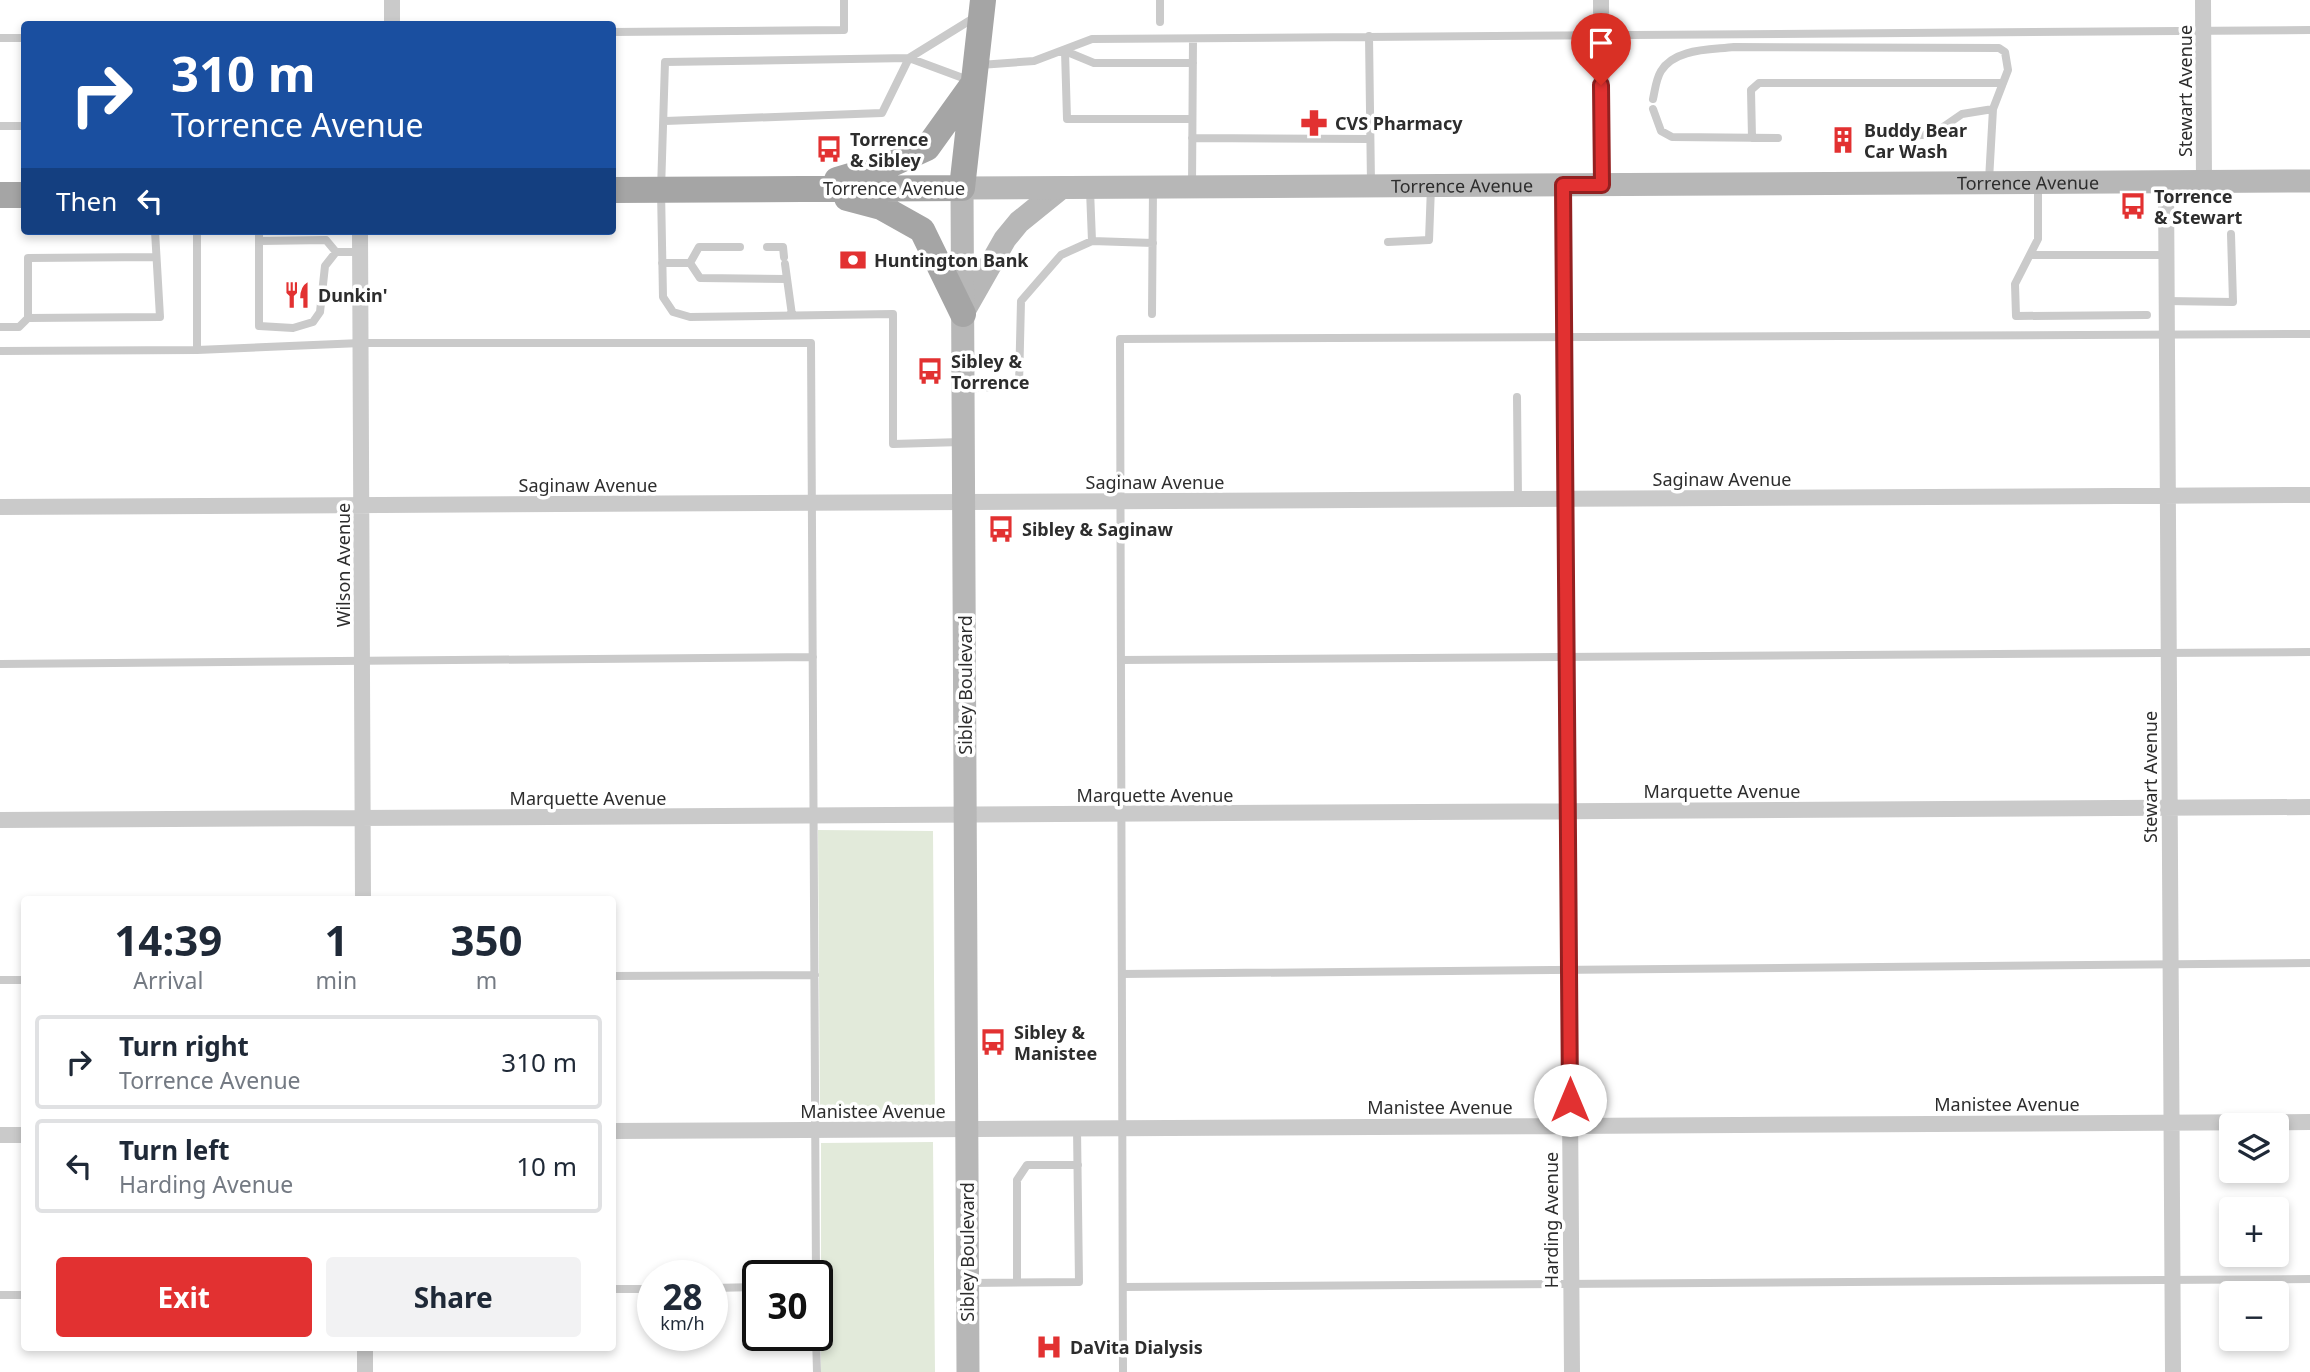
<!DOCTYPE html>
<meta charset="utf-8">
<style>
:root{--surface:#fff;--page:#f2f2f3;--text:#1f2937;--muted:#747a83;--line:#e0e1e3;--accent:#e23131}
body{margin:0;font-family:"Noto Sans",sans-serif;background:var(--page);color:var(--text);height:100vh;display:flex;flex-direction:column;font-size:26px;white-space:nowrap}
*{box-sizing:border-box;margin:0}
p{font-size:23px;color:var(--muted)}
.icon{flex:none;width:38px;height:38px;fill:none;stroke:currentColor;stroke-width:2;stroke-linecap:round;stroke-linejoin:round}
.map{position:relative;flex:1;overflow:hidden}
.drawer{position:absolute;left:21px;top:896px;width:595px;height:455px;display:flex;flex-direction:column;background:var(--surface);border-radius:7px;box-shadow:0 4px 10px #0003}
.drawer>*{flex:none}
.hud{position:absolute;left:21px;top:21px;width:595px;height:214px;border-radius:7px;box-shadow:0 4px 10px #0003;background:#1a4fa0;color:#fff;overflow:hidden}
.controls{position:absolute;left:2219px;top:1113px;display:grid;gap:14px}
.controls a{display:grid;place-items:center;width:70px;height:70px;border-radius:7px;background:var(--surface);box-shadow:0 4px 10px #0003;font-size:35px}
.speed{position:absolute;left:637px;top:1260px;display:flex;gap:14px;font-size:35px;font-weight:700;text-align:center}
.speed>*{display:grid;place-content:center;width:91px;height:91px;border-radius:50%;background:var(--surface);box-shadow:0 4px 10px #0003;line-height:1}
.speed small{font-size:18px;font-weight:400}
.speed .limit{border:4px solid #111;border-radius:10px;background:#fff;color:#111}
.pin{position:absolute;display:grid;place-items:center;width:60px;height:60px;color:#fff;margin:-72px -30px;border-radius:50% 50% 50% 0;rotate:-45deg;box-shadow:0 0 7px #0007}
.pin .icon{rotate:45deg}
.me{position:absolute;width:77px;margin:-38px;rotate:0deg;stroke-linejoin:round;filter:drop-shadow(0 0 5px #0008)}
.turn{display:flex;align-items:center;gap:24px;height:147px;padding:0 35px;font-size:32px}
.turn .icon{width:91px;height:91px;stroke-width:2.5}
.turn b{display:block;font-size:49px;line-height:60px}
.then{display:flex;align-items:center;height:66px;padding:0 35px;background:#0003;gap:14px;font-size:26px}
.eta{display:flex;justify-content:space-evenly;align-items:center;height:119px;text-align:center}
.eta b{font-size:42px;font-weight:700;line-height:49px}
.cta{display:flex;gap:14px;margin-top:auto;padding:14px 35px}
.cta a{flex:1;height:80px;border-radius:7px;background:var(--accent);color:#fff;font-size:28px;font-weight:700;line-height:80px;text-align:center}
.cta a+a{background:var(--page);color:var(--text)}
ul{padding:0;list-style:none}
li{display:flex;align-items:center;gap:21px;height:94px;margin:0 14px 10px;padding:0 21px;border:4px solid var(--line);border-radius:7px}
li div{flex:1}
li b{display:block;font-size:26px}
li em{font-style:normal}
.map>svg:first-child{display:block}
</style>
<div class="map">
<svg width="2310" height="1372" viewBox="0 0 2310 1372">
<rect width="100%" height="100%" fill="#fff"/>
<path fill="#e2eada" d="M 818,830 L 933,831 L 935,1119 L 820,1120 Z
M 933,1142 L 935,1372 L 821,1372 L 821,1143 Z"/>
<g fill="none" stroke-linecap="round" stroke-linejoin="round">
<path stroke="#cacaca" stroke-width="8" d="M 1160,0 L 1160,22
M 612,32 L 844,30 L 844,0
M 1369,36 L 1371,184
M 0,38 L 24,38
M 1065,51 L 1067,119 L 1192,119
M 1065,51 L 1094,63 L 1193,63
M 980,65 L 1034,61 L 1092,39 L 2310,30
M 1653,99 C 1655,90 1656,79 1661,71 C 1675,48 1711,50 1734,47 L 1999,48 L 2005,52 L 2008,70 L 1993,109 L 1989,180
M 1653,109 L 1661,131 L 1672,137 L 1778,138
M 665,121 L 882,113 L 909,58 L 977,16
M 0,126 L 24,126
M 1910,136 L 1933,134 L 1962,114 L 1993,109
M 1192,138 L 1370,139
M 1752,138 L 1751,90 L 1759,83 L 2003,83
M 1192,186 L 1193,39
M 2038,186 L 2038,239 L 2015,284 L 2016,316 L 2147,315
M 197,231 L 197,350
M 259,231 L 259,326 L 293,328 L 313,322 L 320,312 L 325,266 L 336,252
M 259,241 L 326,240 L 336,252 L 360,252
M 1092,241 L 1153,243
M 1388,242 L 1429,240 L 1431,187
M 767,247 L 783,247 L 784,257
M 2030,255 L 2166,255
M 662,263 L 690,263
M 690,263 L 700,278 L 787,279
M 690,263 L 699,247 L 740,247
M 785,264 L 792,315
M 2167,301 L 2233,302 L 2231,234
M 1152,314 L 1153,188
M 28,318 L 160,317 L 155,231
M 0,327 L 19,327 L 28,318 L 28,258 L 156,257
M 0,351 L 197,350 L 361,343 L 811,343 L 816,1276
M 964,389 L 1019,385 L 1021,301 L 1061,255 L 1092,241 L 1090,190
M 1517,397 L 1518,499
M 961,442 L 893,444 L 893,314 L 690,317 L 673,312 L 663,297 L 661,190 L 665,62 L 909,58 L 971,81
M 1121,660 L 2310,652
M 0,664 L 813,657
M 1122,974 L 2310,963
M 612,976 L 815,975
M 0,980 L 24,980
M 1017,1282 L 1017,1180 L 1027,1165 L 1078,1165
M 969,1283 L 1079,1282 L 1077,1129
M 1123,1287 L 2310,1279
M 712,1288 L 758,1287
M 612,1289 L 653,1289
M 0,1295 L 24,1295
M 816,1335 L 817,1372
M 1123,1372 L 1120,339 L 2310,334"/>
<path stroke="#cacaca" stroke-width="16" d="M 392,0 L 392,24
M 1601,0 L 1602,185
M 2203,0 L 2204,182
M 2166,182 L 2173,1372
M 1563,185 L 1572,1372
M 360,231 L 363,900
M 0,507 L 2310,495
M 0,820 L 2310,807
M 612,1131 L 2310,1122
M 0,1135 L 24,1135
M 365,1348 L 365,1372"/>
<g stroke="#b7b7b7" stroke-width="23">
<path d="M 964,311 L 1005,239 L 1019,222 L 1061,188"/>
<path id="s1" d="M 968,1372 L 962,188 L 2310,181"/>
</g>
<path stroke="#a5a5a5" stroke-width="26" d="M 837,180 L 894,163 L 927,148 L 973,84
M 612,190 L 962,188 L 983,0
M 0,195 L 24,195
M 847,198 L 881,207 L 922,230 L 963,314"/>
</g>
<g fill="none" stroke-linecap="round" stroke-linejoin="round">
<defs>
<path id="route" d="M 1570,1100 L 1563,185 L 1602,185 L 1601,85"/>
</defs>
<use href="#route" stroke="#932020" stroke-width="18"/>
<use href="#route" stroke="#e23131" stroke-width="12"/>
</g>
<defs>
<symbol id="pharmacy-bare" viewBox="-9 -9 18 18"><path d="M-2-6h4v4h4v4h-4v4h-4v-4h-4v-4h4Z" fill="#e23131" stroke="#fff" stroke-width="2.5" paint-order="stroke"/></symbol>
<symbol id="building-bare" viewBox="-9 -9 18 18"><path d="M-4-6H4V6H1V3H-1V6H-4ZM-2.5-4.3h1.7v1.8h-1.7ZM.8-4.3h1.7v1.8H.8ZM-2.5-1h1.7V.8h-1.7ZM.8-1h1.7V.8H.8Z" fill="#e23131" stroke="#fff" stroke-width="2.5" paint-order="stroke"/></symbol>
<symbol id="bus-bare" viewBox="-9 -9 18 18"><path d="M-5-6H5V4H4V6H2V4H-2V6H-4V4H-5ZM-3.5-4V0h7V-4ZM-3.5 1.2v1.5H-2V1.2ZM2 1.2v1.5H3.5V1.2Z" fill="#e23131" stroke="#fff" stroke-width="2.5" paint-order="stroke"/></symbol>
<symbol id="bank-bare" viewBox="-9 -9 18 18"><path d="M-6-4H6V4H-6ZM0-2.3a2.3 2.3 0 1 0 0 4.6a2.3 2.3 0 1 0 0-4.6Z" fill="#e23131" stroke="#fff" stroke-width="2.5" paint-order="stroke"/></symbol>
<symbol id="restaurant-bare" viewBox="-9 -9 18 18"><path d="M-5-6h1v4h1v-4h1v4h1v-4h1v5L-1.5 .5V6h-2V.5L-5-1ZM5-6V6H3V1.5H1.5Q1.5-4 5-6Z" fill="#e23131" stroke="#fff" stroke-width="2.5" paint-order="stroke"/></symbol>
<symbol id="hospital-bare" viewBox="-9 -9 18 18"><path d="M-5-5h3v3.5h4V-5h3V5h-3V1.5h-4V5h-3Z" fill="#e23131" stroke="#fff" stroke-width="2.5" paint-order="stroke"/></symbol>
</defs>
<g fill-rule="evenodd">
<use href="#pharmacy-bare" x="1295" y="104" width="38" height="38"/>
<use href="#building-bare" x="1824" y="121" width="38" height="38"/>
<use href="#bus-bare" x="810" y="130" width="38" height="38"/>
<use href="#bus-bare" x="2114" y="187" width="38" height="38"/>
<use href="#bank-bare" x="834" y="241" width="38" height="38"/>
<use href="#restaurant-bare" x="278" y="276" width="38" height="38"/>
<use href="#bus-bare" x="911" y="352" width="38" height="38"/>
<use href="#bus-bare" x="982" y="510" width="38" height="38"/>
<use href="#bus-bare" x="974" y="1023" width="38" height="38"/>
<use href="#hospital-bare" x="1030" y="1328" width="38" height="38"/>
</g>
<g text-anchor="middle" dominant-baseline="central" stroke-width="7" stroke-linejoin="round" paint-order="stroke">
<g font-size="18" fill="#2d2d2d" stroke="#fff">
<text transform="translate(2185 91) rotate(-90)">Stewart Avenue</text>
<text stroke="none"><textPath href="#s1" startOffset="2250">Torrence Avenue</textPath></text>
<text stroke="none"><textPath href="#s1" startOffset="1684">Torrence Avenue</textPath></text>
<text x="894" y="188">Torrence Avenue</text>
<text x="1722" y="479">Saginaw Avenue</text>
<text x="1155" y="482">Saginaw Avenue</text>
<text x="588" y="485">Saginaw Avenue</text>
<text transform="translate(343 565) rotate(-90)">Wilson Avenue</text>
<text transform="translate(965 685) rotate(-90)">Sibley Boulevard</text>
<text transform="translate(2150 777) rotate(-90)">Stewart Avenue</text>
<text x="1722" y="791">Marquette Avenue</text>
<text x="1155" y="795">Marquette Avenue</text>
<text x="588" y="798">Marquette Avenue</text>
<text x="2007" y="1104">Manistee Avenue</text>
<text x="1440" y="1107">Manistee Avenue</text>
<text x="873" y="1111">Manistee Avenue</text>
<text transform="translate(1551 1220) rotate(-90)">Harding Avenue</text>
<text transform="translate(967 1252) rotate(-90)">Sibley Boulevard</text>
</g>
<g font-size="18" font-weight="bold" fill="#2d2d2d" stroke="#fff" text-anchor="start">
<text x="1335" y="123">CVS Pharmacy</text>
<text x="1864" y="130">Buddy Bear<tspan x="1864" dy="21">Car Wash</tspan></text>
<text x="850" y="139">Torrence<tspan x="850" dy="21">&amp; Sibley</tspan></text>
<text x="2154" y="196">Torrence<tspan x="2154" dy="21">&amp; Stewart</tspan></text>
<text x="874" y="260">Huntington Bank</text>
<text x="318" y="295">Dunkin'</text>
<text x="951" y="361">Sibley &amp;<tspan x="951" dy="21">Torrence</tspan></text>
<text x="1022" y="529">Sibley &amp; Saginaw</text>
<text x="1014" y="1032">Sibley &amp;<tspan x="1014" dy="21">Manistee</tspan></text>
<text x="1070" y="1347">DaVita Dialysis</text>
</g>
</g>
</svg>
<div class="controls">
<a><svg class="icon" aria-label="layers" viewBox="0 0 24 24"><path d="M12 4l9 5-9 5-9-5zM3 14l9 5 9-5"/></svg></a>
<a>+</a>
<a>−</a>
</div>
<div class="speed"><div>28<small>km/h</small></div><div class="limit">30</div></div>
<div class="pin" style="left:1601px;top:85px;background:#d93025"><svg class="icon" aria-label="arrive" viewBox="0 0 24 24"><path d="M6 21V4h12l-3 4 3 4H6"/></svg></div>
<svg class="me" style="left:1570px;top:1100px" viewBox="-20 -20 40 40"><circle r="19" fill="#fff"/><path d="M0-13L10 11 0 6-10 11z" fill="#e23131"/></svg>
<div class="hud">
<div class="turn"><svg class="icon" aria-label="right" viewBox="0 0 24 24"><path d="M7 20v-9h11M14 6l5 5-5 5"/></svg><div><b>310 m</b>Torrence Avenue</div></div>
<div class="then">Then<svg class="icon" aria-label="left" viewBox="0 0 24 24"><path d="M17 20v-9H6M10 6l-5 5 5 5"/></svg></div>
</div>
<section class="drawer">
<div class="eta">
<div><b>14:39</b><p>Arrival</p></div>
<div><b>1</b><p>min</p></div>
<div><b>350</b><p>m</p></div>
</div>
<ul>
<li><svg class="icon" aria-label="right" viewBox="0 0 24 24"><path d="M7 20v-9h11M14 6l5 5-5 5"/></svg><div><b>Turn right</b><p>Torrence Avenue</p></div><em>310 m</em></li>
<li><svg class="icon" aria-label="left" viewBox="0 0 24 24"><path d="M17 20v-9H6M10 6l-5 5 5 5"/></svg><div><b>Turn left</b><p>Harding Avenue</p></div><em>10 m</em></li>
</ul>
<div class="cta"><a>Exit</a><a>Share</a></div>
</section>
</div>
